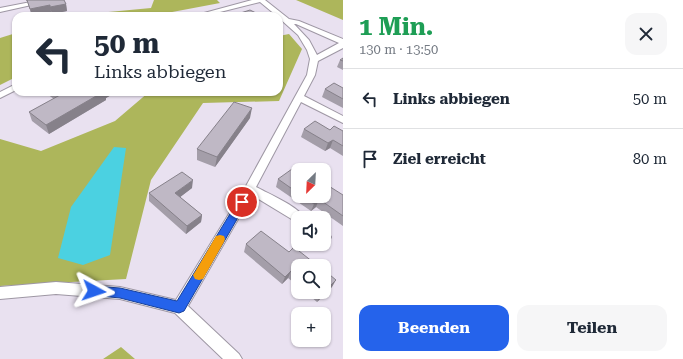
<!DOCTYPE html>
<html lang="de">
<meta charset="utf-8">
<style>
:root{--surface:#fff;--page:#f6f6f7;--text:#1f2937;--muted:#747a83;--line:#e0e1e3;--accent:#2563eb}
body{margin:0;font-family:"Roboto Serif",serif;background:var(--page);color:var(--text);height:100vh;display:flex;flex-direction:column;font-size:15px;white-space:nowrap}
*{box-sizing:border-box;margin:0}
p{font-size:13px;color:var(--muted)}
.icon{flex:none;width:22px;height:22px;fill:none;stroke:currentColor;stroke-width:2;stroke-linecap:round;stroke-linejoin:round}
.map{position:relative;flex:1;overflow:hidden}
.sheet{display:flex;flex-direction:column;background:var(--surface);width:340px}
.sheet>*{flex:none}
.hud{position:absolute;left:12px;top:12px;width:271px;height:84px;border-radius:12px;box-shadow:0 1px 3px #0004;background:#fff;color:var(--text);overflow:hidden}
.needle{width:26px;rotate:204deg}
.fabs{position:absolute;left:291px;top:163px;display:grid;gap:8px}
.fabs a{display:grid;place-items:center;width:40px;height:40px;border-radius:8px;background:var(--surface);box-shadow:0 1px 3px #0004;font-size:20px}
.pin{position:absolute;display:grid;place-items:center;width:34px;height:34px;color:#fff;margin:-17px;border:2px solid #fff;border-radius:50%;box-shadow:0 1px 4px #0007}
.me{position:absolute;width:44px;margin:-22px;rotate:95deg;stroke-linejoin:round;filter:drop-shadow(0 0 3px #0008)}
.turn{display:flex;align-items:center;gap:14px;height:84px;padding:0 16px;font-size:18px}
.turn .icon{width:52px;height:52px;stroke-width:2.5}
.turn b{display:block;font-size:28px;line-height:34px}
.round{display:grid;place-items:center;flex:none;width:42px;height:42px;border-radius:12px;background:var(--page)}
.headline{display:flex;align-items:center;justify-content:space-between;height:68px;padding:0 16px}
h1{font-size:24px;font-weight:700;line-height:30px;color:#1e9e55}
.cta{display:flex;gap:8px;margin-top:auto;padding:8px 16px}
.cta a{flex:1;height:46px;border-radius:12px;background:var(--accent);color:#fff;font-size:16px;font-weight:700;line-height:46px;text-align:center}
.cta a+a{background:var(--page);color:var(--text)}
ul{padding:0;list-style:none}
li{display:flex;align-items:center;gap:12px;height:60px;padding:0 16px;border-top:1px solid var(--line)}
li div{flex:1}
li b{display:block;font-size:15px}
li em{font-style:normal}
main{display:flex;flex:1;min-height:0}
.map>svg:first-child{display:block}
</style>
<main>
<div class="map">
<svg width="343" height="359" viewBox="0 0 343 359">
<rect width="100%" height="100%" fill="#e9e1f0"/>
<path fill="#adb65b" d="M 154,0 L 217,0 L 220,3 L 151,16 L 66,16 L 151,8 Z
M 296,0 L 343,0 L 343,20 Z
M 16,33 L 16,77 L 0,85 L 0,38 Z
M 289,34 L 302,49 L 279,101 L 203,103 L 151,180 L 126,279 L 0,286 L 0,139 L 41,151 L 115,121 L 149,92 L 279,92 L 279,36 Z
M 121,347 L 135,359 L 103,359 Z"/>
<path fill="#4bd1e1" d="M 114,147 L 126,148 L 110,255 L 83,265 L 58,258 L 71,207 Z"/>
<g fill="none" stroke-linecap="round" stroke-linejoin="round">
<defs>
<path id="minor" d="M 41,0 L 54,0 L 0,12 L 0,8 Z
M 252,0 L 265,0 L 289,19 L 299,21 L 343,39 L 343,48 L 318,61 L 315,75 L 304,96 L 343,116 L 343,123 L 301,102 L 256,187 C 269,194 298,206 304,218 L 298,218 L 298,223 L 252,195 L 188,306 L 239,354 L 242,359 L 223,359 L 175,313 L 120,299 L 56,294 L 0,299 L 0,287 L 56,282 L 120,287 L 176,300 L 246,186 L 307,75 L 310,59 L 307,50 L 298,35 L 279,18 L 279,16 L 277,16 L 260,2 L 204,16 L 193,16 ZM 294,24 L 296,24 L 339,43 L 317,55 L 309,40 Z
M 16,84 L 16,90 L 0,98 L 0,92 Z
M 324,231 L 328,232 L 331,237 L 329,241 L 325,242 Z"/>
</defs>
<use href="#minor" stroke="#9e97a4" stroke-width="2"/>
<use href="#minor" fill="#fff" fill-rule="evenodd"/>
</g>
<path fill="#a49ea9" d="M 26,0 L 64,0 L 66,4 L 67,11 L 52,14 L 51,12 L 32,16 L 27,1 L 26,1 Z
M 343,58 L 343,70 L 337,67 L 340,60 Z
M 343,88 L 343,108 L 322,97 L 325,89 Z
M 44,92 L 113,92 L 113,94 L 106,98 L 106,100 L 49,134 L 32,121 L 29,112 L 54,99 Z
M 250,118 L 215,167 L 197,160 L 197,149 Z
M 304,129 L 330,130 L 343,131 L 343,156 L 330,148 L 325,151 L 301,137 Z
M 298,173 L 298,196 L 324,196 L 343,195 L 343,226 L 316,207 L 311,211 L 276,187 L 278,179 Z
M 192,188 L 180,197 L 202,215 L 201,222 L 186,234 L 149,201 L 149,193 Z
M 246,244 L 298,266 L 298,286 L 288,278 L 282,284 L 244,252 Z
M 332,287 L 317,302 L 305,292 L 324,292 Z"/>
<path fill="#86818a" d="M 66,4 L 67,11 L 52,14 L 50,7 Z
M 50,5 L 51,12 L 32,16 L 30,9 Z
M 103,92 L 113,92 L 113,94 L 106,98 L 106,100 L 49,134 L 46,125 Z
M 252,108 L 250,118 L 215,167 L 217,157 Z
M 333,140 L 330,148 L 325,151 L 328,143 Z
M 193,180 L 192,188 L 175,201 L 175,193 Z
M 319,199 L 316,207 L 311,211 L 314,204 Z
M 202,215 L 201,222 L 186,234 L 187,226 Z
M 291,271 L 288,278 L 282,284 L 285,277 Z
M 336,280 L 332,287 L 317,302 L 321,295 Z"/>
<path fill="#bfb8c5" stroke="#86818a" d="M 27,0 L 64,0 L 66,4 L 50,7 L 50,5 L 30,9 Z
M 250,10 L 260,15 L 258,16 L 231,16 Z
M 343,58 L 343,61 L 340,60 Z
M 334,83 L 343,88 L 343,99 L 325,89 Z
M 55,92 L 103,92 L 46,125 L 29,112 L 60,95 Z
M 234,102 L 252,108 L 217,157 L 197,149 Z
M 315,121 L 330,130 L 334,126 L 343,131 L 343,146 L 333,140 L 328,143 L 304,129 Z
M 292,169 L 298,173 L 298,193 L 278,179 Z
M 182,172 L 193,180 L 175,193 L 202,215 L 187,226 L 149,193 Z
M 324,183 L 343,195 L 343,216 L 319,199 L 314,204 L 303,196 L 324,196 Z
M 261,231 L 289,252 L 294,247 L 318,266 L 298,266 L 298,277 L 291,271 L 285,277 L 246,244 Z
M 324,270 L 336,280 L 321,295 L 317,292 L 324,292 Z"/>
<path fill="#2563eb" stroke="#184099" d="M 242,198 L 245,199 L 247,202 L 184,311 L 179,313 L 120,298 L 90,295 L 89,291 L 90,287 L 94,286 L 120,288 L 177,301 L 239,199 Z"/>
<path fill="#f59e0b" d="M 220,235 L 224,236 L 225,239 L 224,242 L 203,279 L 199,280 L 195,279 L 193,275 L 195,272 L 216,236 Z"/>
</svg>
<div class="fabs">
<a><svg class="needle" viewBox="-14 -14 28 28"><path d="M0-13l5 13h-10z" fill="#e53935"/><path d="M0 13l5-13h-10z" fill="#747a83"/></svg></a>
<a><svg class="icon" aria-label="sound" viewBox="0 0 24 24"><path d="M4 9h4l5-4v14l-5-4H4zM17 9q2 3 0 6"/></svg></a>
<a><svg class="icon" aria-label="search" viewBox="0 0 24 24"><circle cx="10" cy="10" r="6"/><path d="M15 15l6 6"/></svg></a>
<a>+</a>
</div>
<div class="pin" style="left:242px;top:202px;background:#d93025"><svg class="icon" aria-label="arrive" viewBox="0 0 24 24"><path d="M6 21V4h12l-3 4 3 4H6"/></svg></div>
<svg class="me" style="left:94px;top:291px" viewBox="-20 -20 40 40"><path d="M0-17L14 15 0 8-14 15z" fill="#2563eb" stroke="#fff" stroke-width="4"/></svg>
<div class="hud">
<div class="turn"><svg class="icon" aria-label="left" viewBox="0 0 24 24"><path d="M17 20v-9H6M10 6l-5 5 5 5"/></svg><div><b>50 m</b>Links abbiegen</div></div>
</div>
</div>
<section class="sheet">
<div class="headline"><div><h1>1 Min.</h1><p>130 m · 13:50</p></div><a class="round"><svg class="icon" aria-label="close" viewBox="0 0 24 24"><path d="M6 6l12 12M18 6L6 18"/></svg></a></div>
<ul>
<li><svg class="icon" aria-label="left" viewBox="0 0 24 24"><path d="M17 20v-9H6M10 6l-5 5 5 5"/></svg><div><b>Links abbiegen</b></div><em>50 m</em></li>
<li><svg class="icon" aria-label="arrive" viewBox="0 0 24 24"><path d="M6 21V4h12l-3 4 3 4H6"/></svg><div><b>Ziel erreicht</b></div><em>80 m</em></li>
</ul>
<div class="cta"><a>Beenden</a><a>Teilen</a></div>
</section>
</main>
